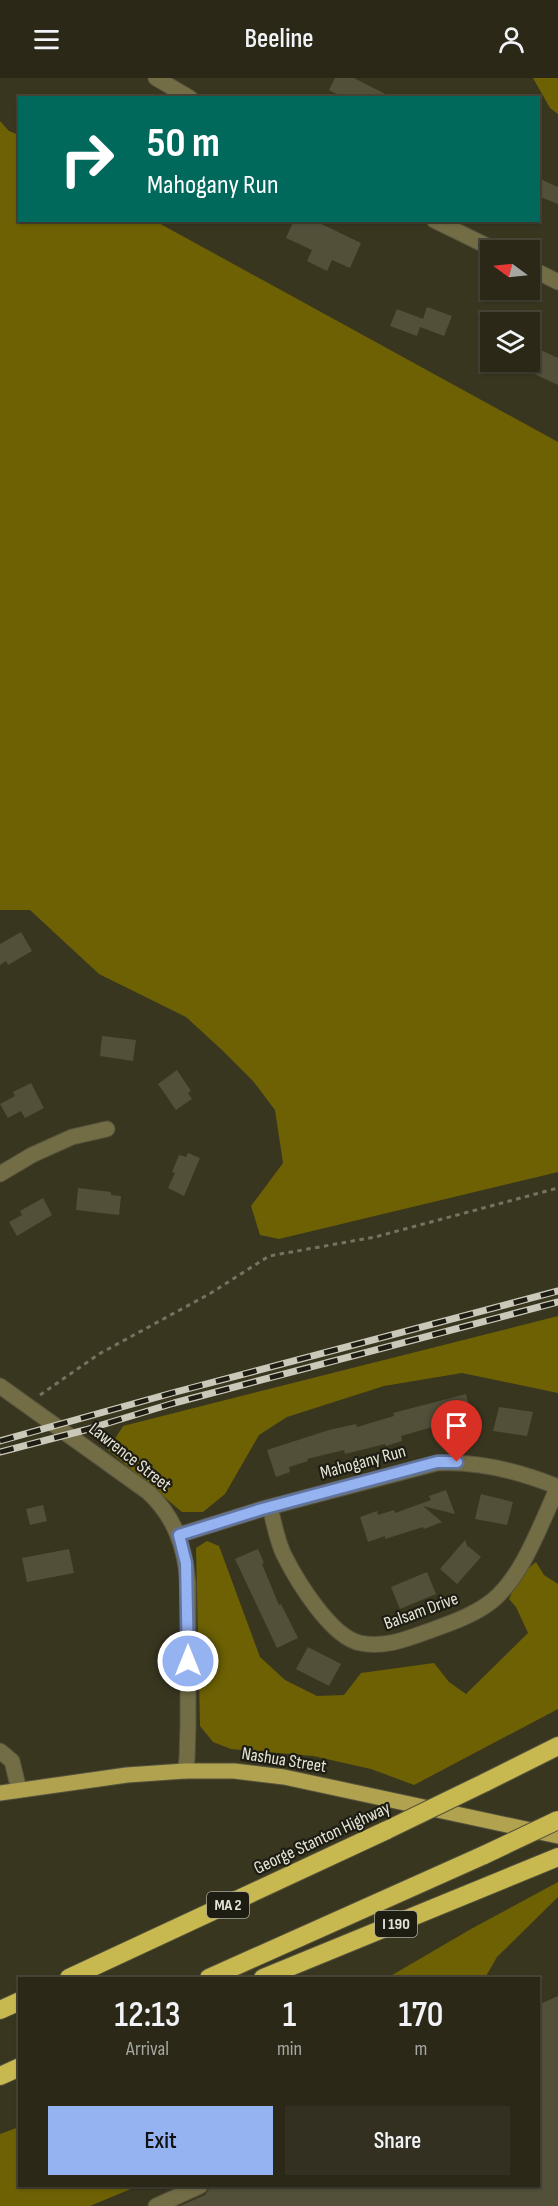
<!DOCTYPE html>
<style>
:root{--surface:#2b2818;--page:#333021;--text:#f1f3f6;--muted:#a6a6a2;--line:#474437;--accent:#95b2f1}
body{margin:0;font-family:"Sofia Sans Condensed",sans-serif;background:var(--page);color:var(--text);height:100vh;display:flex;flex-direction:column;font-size:22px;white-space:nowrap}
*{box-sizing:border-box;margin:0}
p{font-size:20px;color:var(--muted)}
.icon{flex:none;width:33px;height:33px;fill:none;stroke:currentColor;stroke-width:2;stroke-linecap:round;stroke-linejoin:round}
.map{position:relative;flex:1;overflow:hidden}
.details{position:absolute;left:18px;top:1899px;width:522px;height:210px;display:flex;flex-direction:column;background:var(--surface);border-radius:0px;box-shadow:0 2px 4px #0004,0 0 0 2px var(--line)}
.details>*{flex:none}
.top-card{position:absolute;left:18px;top:18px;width:522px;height:126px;border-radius:0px;box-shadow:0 2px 4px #0004,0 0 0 2px var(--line);background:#00695c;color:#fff;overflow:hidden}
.needle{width:39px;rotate:285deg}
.tools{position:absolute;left:480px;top:162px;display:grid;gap:12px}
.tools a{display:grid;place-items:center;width:60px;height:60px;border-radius:0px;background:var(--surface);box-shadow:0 2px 4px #0004,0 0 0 2px var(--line);font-size:30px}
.pin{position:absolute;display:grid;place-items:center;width:51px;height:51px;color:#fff;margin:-62px -26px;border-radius:50% 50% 50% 0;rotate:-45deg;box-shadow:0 0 6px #0007}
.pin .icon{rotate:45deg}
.me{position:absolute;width:66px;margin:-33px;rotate:0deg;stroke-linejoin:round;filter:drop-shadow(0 0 4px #0008)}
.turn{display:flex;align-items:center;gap:21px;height:126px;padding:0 30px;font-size:27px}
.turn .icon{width:78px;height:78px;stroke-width:2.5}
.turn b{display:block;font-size:42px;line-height:51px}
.eta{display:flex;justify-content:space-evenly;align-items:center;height:102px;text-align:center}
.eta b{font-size:36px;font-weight:600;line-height:42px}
.action{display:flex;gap:12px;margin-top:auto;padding:12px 30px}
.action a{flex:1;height:69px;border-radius:0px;background:var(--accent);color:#111;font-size:24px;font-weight:600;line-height:69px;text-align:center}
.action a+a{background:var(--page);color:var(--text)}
header{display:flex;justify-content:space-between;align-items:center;height:78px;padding:0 30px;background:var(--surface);font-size:27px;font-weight:600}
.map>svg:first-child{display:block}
</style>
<header><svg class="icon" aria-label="menu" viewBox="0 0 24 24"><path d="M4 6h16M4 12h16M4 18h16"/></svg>Beeline<svg class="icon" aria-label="person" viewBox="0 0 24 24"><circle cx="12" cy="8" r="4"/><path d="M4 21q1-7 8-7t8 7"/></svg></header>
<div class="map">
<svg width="558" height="2128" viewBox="0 0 558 2128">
<rect width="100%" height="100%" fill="#393620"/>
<path fill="#6d6104" d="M 533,0 L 558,0 L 558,36 L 550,30 Z
M 0,43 L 9,53 L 19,57 L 20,142 L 155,143 L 558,364 L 558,1094 L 279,1161 L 260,1157 L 251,1128 L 283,1085 L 275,1032 L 253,1003 L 222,972 L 186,939 L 99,896 L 30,832 L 0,832 Z
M 558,1238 L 558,1315 L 462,1295 L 384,1308 L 287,1339 L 259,1357 L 225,1416 L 203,1434 L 182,1434 L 108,1372 L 123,1348 Z
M 207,1463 L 219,1468 L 260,1579 L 285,1602 L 317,1618 L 344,1617 L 361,1595 L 434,1585 L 449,1604 L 466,1616 L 528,1555 L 516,1529 L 509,1521 L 520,1497 L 536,1484 L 544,1497 L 558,1506 L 558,1631 L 414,1707 L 371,1691 L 313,1678 L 231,1671 L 213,1664 L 200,1648 L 196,1470 Z
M 558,1804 L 558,1819 L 497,1879 L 485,1900 L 387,1900 L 471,1851 Z
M 19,2049 L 20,2108 L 138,2108 L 90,2128 L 0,2128 L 0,2056 Z"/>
<path fill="#535039" d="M 335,0 L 354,0 L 393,20 L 344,20 L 329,12 Z
M 538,100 L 558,109 L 558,126 L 538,118 Z
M 294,142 L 313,142 L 361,165 L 350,190 L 332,182 L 327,193 L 307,183 L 312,172 L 286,160 Z
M 427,229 L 452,238 L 444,258 L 420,249 L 417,258 L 390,248 L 397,231 L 423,241 Z
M 530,267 L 558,280 L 558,307 L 530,294 Z
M 21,854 L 32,873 L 8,887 L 6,883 L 0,887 L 0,866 Z
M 102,958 L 136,962 L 133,983 L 100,978 Z
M 177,992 L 191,1013 L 188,1015 L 192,1021 L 176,1032 L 158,1006 Z
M 31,1005 L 44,1030 L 25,1040 L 21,1033 L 8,1040 L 0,1026 L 15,1018 L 13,1014 Z
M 188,1075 L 200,1080 L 184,1118 L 168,1110 L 175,1095 L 172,1094 L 179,1077 L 186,1079 Z
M 78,1110 L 111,1114 L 111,1117 L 121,1118 L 119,1137 L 76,1132 Z
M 43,1120 L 52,1137 L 17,1158 L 9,1144 L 22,1137 L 20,1133 Z
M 466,1316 L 473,1343 L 457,1348 L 456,1345 L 440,1349 L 440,1347 L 401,1358 L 402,1363 L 386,1368 L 385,1366 L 345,1376 L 344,1372 L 307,1381 L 308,1383 L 289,1389 L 290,1394 L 276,1399 L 267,1372 L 329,1352 L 356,1346 L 357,1349 L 394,1338 L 393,1335 Z
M 499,1329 L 533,1334 L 527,1358 L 493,1353 Z
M 446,1412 L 455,1436 L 423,1428 L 442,1444 L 424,1451 L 423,1449 L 385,1461 L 385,1458 L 368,1464 L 360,1439 L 377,1433 L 378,1437 L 394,1432 L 395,1435 L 431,1422 L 429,1418 Z
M 481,1416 L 513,1424 L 507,1447 L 475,1441 Z
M 43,1427 L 47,1443 L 30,1447 L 26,1431 Z
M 465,1462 L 468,1470 L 468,1468 L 481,1479 L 457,1506 L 440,1491 Z
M 69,1471 L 74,1495 L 27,1504 L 22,1480 Z
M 258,1471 L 264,1485 L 262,1486 L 279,1527 L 281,1526 L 298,1560 L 277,1570 L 235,1481 Z
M 427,1494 L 436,1516 L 400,1531 L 391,1509 Z
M 308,1569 L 341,1586 L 329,1608 L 296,1591 Z
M 558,1918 L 558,2128 L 180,2128 L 205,2117 L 211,2108 L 538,2108 L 538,1927 Z"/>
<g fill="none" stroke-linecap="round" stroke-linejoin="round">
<defs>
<path id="minor" d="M 156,0 L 190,20
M 434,142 L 495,172
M 530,190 L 558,204
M 0,1096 L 32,1077 L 72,1059 L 107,1051
M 0,1308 L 148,1414 C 175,1439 185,1469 188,1506 L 188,1647 L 187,1681 L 185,1693
M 270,1429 C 274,1445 277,1463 284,1477 C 297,1503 331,1559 360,1565 C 383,1570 404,1562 426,1554 C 448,1546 473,1538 492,1523 C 523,1498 541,1445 558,1409
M 179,1457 L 262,1431 L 437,1385 C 479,1383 519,1393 558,1409
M 0,1673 L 12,1683 L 19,1712
M 156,2128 L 200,2108"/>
<path id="major" d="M 0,1715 L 127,1697 L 185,1693 L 234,1693 L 284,1699 L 558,1758"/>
<path id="highway" d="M 484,1705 L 558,1668
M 69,1900 L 387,1752
M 209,1900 L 484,1777
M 263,1900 L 558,1779
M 0,1932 L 20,1923
M 0,1998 L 20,1989"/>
</defs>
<use href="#minor" stroke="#55523d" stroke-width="17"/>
<use href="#major" stroke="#55523d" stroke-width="17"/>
<use href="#highway" stroke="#55523d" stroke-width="20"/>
<path stroke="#75735f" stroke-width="3" stroke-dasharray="4.5 4.5" stroke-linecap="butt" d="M 40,1317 L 99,1276 L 211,1215 L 269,1178 L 375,1159 L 558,1110"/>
<use href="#minor" stroke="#736d46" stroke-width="15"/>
<use href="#major" stroke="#b0a24e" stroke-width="15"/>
<use href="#highway" stroke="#c8b850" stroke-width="18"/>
<defs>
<path id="rail" d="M 0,1363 L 172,1315 L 558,1213
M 0,1374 L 85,1352 L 174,1325 L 558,1224"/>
</defs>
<use href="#rail" stroke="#cac8b9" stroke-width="7"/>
<use href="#rail" stroke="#1e1d13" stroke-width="4.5" stroke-dasharray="14" stroke-linecap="butt"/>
<defs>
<path id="highway-bridge" d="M 387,1752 L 484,1705
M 484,1777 L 558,1742"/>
</defs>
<use href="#highway-bridge" stroke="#55523d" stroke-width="20" stroke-linecap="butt"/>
<use href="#highway-bridge" stroke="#c8b850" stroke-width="18"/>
</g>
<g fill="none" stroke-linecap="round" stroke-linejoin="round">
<defs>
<path id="route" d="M 188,1583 L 186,1485 L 179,1457 L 262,1431 L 437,1384 L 457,1384"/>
</defs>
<use href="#route" stroke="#61749d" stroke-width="15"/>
<use href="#route" stroke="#95b2f1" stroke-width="10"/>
</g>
<g text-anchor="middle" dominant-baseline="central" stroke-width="4.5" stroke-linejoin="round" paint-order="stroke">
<g fill="#1e1d13" stroke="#aba99c" stroke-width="1.5">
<rect x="207" y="1814" width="42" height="26" rx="4.5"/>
<rect x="375" y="1833" width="42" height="26" rx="4.5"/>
</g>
<g font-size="16" font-weight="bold" fill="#e7e5d7">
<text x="228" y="1827">MA 2</text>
<text x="396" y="1846">I 190</text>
</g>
<g font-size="18" fill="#e7e5d7" stroke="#1e1d13">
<text transform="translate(130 1379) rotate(38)">Lawrence Street</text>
<text transform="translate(363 1384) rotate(-15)">Mahogany Run</text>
<text transform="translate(421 1533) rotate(-20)">Balsam Drive</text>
<text transform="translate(284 1682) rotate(9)">Nashua Street</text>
<text transform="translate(322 1760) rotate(-25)">George Stanton Highway</text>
</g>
</g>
</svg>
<div class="tools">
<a><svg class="needle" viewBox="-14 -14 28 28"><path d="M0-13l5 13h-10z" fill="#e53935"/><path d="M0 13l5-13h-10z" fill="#a6a6a2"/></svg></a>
<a><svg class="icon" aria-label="layers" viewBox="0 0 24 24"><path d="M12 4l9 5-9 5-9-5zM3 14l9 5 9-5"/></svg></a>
</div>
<div class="pin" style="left:457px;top:1384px;background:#d93025"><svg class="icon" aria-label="arrive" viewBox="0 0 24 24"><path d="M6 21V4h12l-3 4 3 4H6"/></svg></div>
<svg class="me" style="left:188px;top:1583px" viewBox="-20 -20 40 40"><circle r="17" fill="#95b2f1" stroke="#fff" stroke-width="3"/><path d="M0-11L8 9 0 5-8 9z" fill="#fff"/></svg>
<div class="top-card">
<div class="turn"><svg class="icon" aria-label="right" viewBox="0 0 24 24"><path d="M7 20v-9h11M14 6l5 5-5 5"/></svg><div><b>50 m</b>Mahogany Run</div></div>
</div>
<section class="details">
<div class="eta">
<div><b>12:13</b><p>Arrival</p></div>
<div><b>1</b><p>min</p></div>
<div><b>170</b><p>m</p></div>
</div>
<div class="action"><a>Exit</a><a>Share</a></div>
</section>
</div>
